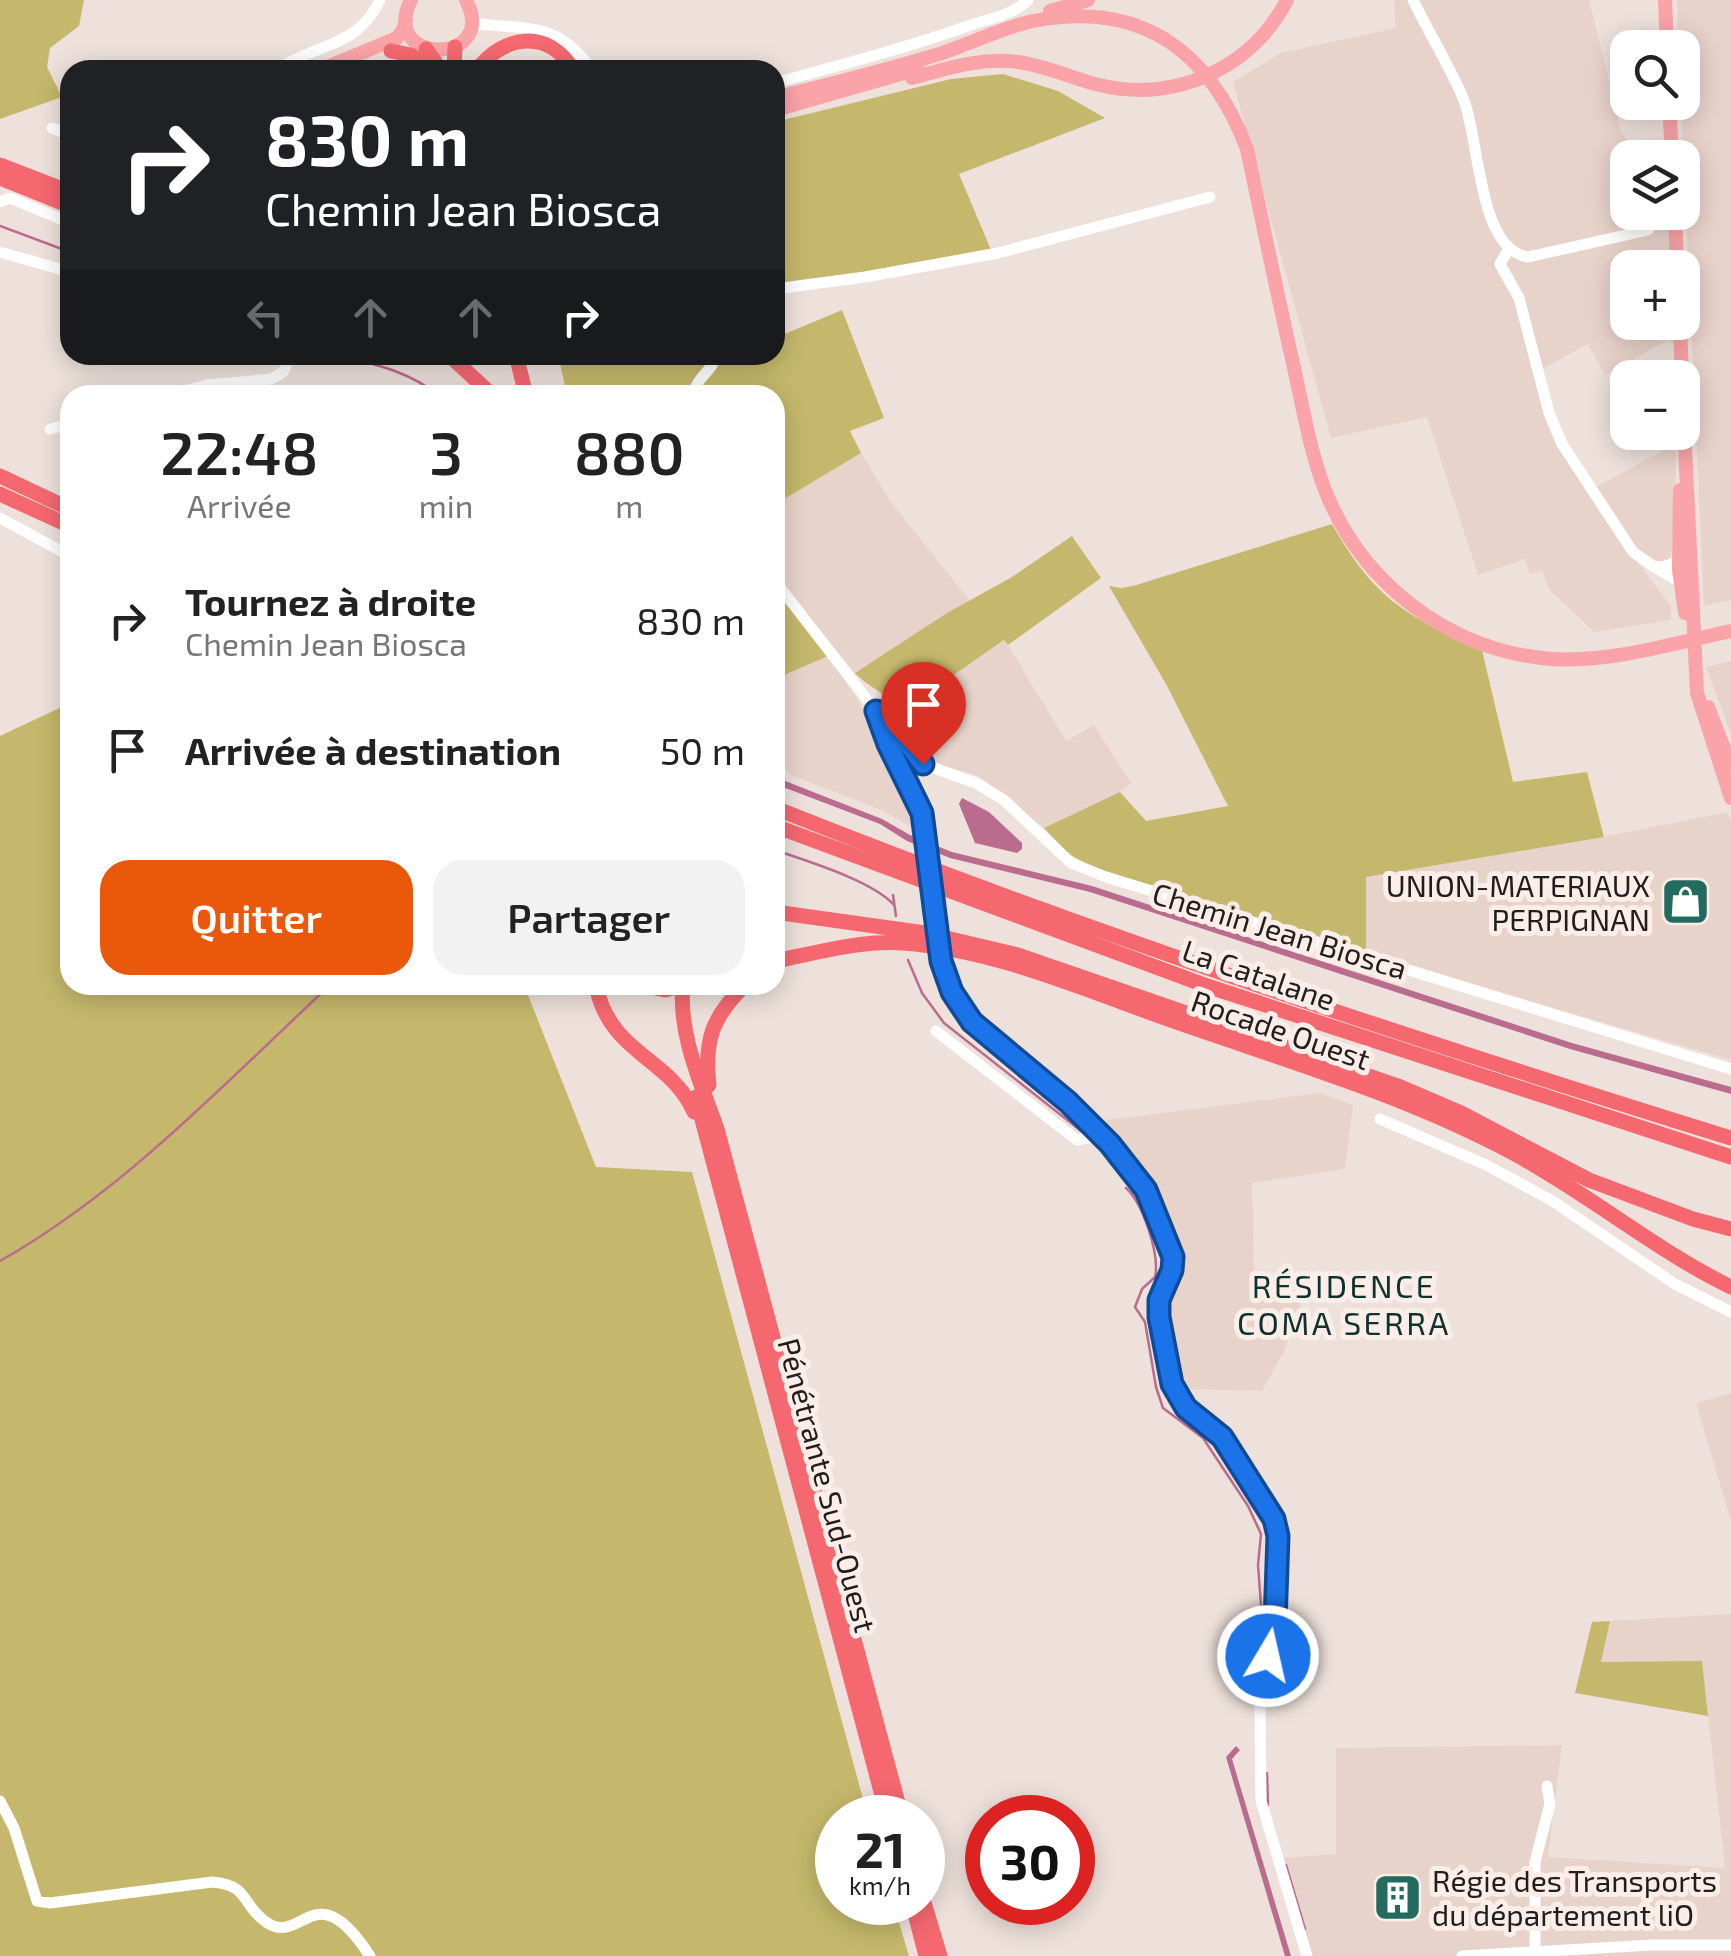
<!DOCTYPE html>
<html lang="fr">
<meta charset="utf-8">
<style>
:root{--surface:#fff;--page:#f2f2f2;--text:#222;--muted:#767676;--accent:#ea580c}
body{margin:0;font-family:"Exo 2",sans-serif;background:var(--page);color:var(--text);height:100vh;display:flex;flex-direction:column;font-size:38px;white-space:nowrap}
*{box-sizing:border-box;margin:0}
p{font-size:32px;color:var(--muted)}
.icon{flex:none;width:55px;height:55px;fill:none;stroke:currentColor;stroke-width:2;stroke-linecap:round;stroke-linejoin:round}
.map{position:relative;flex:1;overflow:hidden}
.side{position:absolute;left:60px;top:385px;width:725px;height:610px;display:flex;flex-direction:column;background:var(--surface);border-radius:30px;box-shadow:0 5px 25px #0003}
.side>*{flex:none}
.banner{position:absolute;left:60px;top:60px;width:725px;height:305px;border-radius:30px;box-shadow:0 5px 25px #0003;background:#202124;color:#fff;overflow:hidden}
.fabs{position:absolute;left:1610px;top:30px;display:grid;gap:20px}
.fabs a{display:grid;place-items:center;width:90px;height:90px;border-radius:20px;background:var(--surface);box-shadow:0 5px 25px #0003;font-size:50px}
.speed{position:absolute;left:815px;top:1795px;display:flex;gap:20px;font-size:50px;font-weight:700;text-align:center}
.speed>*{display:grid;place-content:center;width:130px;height:130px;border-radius:50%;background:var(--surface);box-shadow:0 5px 25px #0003;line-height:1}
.speed small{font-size:25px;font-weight:400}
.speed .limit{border:15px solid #d22;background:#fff;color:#111}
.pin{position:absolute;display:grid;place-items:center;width:85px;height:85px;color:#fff;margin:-102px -42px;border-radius:50% 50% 50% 0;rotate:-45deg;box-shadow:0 0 10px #0007}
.pin .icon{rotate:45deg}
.me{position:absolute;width:110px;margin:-55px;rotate:9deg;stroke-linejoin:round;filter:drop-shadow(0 0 8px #0008)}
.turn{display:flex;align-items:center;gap:35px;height:210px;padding:0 40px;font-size:45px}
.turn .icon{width:130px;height:130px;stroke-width:2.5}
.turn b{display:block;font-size:70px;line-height:85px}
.lanes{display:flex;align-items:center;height:95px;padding:0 40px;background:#0003;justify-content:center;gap:50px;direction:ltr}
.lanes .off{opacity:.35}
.eta{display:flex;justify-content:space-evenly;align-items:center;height:170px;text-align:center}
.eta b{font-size:60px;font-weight:600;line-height:70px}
.button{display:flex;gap:20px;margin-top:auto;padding:20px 40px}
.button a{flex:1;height:115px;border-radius:30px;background:var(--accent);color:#fff;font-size:40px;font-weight:600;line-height:115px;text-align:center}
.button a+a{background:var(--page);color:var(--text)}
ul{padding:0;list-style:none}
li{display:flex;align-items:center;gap:30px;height:130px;padding:0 40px}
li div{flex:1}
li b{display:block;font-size:38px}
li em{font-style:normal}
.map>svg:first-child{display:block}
</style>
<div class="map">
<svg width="1731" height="1956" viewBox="0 0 1731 1956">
<rect width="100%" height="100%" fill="#eee1db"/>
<path fill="#e8d3ca" d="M 1394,0 L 1589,0 L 1621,130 L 1639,157 L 1628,158 L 1628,212 L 1668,213 L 1671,267 L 1628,268 L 1628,322 L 1673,323 L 1674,344 L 1668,340 L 1605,375 L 1588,344 L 1542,369 L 1552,413 L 1610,526 L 1671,606 L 1671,620 L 1594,632 L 1549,589 L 1542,570 L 1530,574 L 1525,559 L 1478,575 L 1427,417 L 1331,438 L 1233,82 L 1281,53 L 1396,28 Z
M 1677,0 L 1731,0 L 1731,600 L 1704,606 L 1681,103 L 1682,48 L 1678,47 Z
M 1677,443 L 1672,552 L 1667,562 L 1655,564 L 1638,550 L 1594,488 Z
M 861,453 L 890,501 L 970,601 L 855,673 L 775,574 L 775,478 L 786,498 Z
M 1005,640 L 1066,741 L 1094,725 L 1131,783 L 1120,792 L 1044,828 L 979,776 L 930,762 L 892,718 Z
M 828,656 L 854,694 L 905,784 L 918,815 L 921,833 L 884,811 L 791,775 L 775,756 L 775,679 Z
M 1731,661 L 1731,734 L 1706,667 Z
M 1727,812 L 1731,821 L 1731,1060 L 1366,953 L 1365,877 L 1604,837 Z
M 1320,1093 L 1353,1105 L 1345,1169 L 1252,1183 L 1254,1274 L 1311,1276 L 1284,1351 L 1262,1391 L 1179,1389 L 1162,1317 L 1162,1301 L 1175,1271 L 1149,1188 L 1098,1127 L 1107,1120 Z
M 1731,1393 L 1731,1521 L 1696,1403 Z
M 1731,1614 L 1731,1956 L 1312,1956 L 1282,1858 L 1336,1854 L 1336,1748 L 1562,1745 L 1548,1857 L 1725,1868 L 1702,1662 L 1601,1663 L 1610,1621 Z"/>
<path fill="#c5b86c" d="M 0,0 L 84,0 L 79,26 L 50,48 L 47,67 L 62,97 L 0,119 Z
M 1003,74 L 1058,91 L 1105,118 L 959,174 L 991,250 L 862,273 L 775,284 L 775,122 L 951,79 Z
M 842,310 L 884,418 L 850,431 L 861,453 L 786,498 L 775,478 L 775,395 L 698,395 C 713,355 737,355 775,355 L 775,338 Z
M 558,355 L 709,355 L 711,360 L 698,373 L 690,395 L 567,395 Z
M 1332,524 C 1375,600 1405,615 1482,650 L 1513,782 L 1587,772 L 1604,837 L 1366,877 L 1366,953 L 1092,867 L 1069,854 L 1044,828 L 1120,792 L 1146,821 L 1228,806 L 1166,684 L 1109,586 L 1121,588 L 1133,586 Z
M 1072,536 L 1101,578 L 1008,645 L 1004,640 L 902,711 C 889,694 870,689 855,673 L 947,613 L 1012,577 Z
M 775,587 L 828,656 L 775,679 Z
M 70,703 L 70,985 L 524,985 L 596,1167 L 692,1172 L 868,1817 L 838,1818 L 838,1902 L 893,1903 L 909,1956 L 0,1956 L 0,736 Z
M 1610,1621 L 1601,1662 L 1702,1661 L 1708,1716 L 1575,1693 L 1592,1622 Z"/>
<path fill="#ba6c8f" d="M 775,777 L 882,819 L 910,835 L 952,852 L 1092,886 L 1572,1043 L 1731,1087 L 1731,1094 L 1570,1049 L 1090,892 L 950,858 L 907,841 L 880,824 L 775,784 Z
M 962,798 L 989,812 L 1022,843 L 1022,849 L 1017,853 L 975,843 L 959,804 Z
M 1236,1746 L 1240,1750 L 1232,1759 L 1291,1956 L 1285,1956 L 1226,1757 Z"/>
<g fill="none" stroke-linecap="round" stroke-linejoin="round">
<path stroke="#ba6c8f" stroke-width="2.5" d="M 0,226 L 70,252
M 340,355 C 374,364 410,372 438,395
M 775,850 C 807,861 873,881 894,905
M 893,895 L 896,916
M 908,960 L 922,993 L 944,1023 L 1085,1134
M 1126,1188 C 1143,1203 1160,1255 1155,1277 L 1142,1289 L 1135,1307 L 1145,1322 L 1156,1387 L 1163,1408 L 1203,1438 L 1248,1506 L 1261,1534 L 1258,1565 L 1262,1618 L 1254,1684
M 0,1261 C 124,1191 226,1082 330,985
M 1267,1773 L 1268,1805
M 1286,1865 L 1305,1929"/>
<path stroke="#fff" stroke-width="11" d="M 1413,0 C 1429,33 1449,65 1463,98 C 1480,138 1477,249 1528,257 L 1648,230 L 1659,212
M 472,23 C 526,31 556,19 592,70
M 277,70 C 315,43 357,49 380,0
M 775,83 C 841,65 906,48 971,25 C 989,19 1015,14 1028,0
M 52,128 L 70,135
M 0,202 L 10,198 L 70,223
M 1508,250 L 1500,264 L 1519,298 L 1549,413 L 1562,444 L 1633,552 L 1653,566
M 0,252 L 70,272
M 775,289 L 865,277 L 998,253 L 1210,197
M 166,395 L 208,385 L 271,379 L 283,372 L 287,364 L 277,355
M 694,395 C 695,377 714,371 716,355
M 50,429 L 70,424
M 0,518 L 70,556
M 1670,565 L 1685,572 L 1680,582 L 1653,566 L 1662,567 L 1678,562
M 775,581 L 876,711 L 888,744 L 916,796 L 926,835 L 941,961 L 952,992 L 973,1022 L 1068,1101 L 1110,1144 L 1146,1190 L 1173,1257 L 1172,1270 L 1159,1300 L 1159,1317 L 1173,1383 L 1186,1408 L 1222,1437 L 1274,1519 L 1278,1536 L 1275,1623 L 1260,1704 L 1261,1801 L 1307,1956
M 879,714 L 923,764 L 976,783 L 1004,800 L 1071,863 L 1106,877 L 1731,1069
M 936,1031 L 1077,1140 L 1091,1137 L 1095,1129
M 1380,1119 L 1484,1164 L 1551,1200 L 1675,1284 L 1731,1312
M 0,1801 L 14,1828 L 37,1901 L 50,1903 L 212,1882 C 250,1885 241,1905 266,1922 C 302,1948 314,1870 370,1956
M 1535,1952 L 1535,1862 L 1550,1804 L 1547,1786
M 1462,1956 L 1651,1945 L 1731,1945"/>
<path stroke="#faa4a9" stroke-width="14" d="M 411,0 C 378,66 500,66 466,0
M 1665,0 L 1667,48
M 1050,11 L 1088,0
M 320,70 L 397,38 L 403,30 L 406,20
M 912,78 C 946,69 981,57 1018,62 C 1046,66 1072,78 1099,85 C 1175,103 1251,69 1287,0
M 775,98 C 829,84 885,71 939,54 C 970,44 1001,28 1033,21 C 1141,0 1210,51 1247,149 C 1261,216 1275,283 1290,350 C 1301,396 1308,446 1325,490 C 1362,584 1450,651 1551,659 C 1611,663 1673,643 1731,631
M 1669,102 L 1672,158
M 775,110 L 918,69
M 1675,212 L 1677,268
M 1680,322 L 1682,378
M 1682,386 L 1697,693 L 1731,798
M 1680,490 L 1679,570 L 1685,613
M 1708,707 L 1731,766"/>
<path stroke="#f66870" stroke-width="15" d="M 426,49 L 441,70
M 391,51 L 411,55 L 429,70
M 454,70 L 455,47
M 477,70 C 504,34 549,29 573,70
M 0,165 L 70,192
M 0,178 L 70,206
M 449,355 L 492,395
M 516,355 L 526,395
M 0,476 L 70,509
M 0,494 L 70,526
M 775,808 C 1088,933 1409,1038 1731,1138
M 775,826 L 1207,986 L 1731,1157
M 775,912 L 925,933 L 1018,955 L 1398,1086 L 1461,1113 L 1589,1180 L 1693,1219 L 1731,1229
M 775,961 C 816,953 860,940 903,943 C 998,950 1090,992 1179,1023 C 1291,1062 1406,1096 1511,1152 C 1588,1193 1653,1249 1731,1287
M 596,985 C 609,1054 670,1057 694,1112
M 641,985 L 665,990 L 683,985 C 678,1034 701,1083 717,1129 L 902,1818
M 709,1085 C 704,1040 712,1017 745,985
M 696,1097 L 888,1818
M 922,1896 L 940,1956
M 912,1902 L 926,1956"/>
</g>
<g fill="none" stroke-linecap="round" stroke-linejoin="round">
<defs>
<path id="route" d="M 923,764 L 902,736 L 876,711 L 888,744 L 922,813 L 941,961 L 952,992 L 972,1022 L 1068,1102 L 1110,1144 L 1146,1190 L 1173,1257 L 1172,1270 L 1159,1300 L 1159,1317 L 1172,1384 L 1186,1408 L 1222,1437 L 1274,1519 L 1278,1536 L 1275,1623 L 1268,1656"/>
</defs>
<use href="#route" stroke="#114b97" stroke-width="25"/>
<use href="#route" stroke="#1a73e8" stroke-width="18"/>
</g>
<defs>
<symbol id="shop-square" viewBox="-11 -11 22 22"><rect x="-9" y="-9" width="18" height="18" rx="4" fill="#236a5f" stroke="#fbeee8"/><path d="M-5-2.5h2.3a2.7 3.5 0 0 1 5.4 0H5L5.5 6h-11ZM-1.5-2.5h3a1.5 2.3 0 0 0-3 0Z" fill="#fff"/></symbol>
<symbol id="building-square" viewBox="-11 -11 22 22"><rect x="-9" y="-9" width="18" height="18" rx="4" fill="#236a5f" stroke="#fbeee8"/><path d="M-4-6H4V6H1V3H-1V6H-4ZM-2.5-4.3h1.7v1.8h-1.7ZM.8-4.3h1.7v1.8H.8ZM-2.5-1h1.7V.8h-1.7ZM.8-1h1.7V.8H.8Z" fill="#fff"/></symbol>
</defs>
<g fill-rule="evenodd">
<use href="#shop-square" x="1658" y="874" width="55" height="55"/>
<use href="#building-square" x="1370" y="1870" width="55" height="55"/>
</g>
<g text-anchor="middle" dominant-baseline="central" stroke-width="10" stroke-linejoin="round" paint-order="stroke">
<g font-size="30" fill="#221e1c" stroke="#fbeee8" text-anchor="end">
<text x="1650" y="885">UNION-MATERIAUX<tspan x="1650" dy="34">PERPIGNAN</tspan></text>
<text x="1432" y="1880" text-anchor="start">Régie des Transports<tspan x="1432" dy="34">du département liO</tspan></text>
</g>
<g font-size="30" fill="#221e1c" stroke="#fbeee8">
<text transform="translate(1280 930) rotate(17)">Chemin Jean Biosca</text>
<text transform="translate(1259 974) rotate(19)">La Catalane</text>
<text transform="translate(1281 1029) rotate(19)">Rocade Ouest</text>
<text transform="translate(828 1485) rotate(75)">Pénétrante Sud-Ouest</text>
</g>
<g font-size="32" letter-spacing="2.5" fill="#10322c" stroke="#fbeee8">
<text x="1344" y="1285">RÉSIDENCE<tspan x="1344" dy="37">COMA SERRA</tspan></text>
</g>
</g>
</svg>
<div class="fabs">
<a><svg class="icon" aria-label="search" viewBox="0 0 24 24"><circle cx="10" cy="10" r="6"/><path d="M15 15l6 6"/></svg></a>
<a><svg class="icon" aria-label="layers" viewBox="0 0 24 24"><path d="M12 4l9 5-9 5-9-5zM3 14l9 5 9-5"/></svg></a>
<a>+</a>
<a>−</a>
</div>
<div class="speed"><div>21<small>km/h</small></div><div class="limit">30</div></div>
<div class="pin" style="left:923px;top:764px;background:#d93025"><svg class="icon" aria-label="arrive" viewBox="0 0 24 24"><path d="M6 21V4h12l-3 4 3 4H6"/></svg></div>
<svg class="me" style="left:1268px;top:1656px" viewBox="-20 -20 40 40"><circle r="17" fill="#1a73e8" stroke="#fff" stroke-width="3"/><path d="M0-11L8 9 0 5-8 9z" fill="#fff"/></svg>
<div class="banner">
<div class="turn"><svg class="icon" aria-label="right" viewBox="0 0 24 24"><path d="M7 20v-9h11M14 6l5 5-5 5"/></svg><div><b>830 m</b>Chemin Jean Biosca</div></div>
<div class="lanes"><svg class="icon off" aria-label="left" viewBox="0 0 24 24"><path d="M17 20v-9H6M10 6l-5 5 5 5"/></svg><svg class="icon off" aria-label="ahead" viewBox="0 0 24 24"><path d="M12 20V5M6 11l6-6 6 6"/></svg><svg class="icon off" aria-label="ahead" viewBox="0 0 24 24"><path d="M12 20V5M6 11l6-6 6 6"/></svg><svg class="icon" aria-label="right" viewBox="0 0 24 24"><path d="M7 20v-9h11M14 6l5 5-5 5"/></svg></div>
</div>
<section class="side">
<div class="eta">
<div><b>22:48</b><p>Arrivée</p></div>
<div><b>3</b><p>min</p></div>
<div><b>880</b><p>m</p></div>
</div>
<ul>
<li><svg class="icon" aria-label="right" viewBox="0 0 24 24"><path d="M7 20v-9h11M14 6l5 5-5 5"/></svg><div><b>Tournez à droite</b><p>Chemin Jean Biosca</p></div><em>830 m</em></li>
<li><svg class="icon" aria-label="arrive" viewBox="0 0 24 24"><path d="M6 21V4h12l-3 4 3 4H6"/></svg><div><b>Arrivée à destination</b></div><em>50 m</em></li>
</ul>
<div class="button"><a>Quitter</a><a>Partager</a></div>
</section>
</div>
